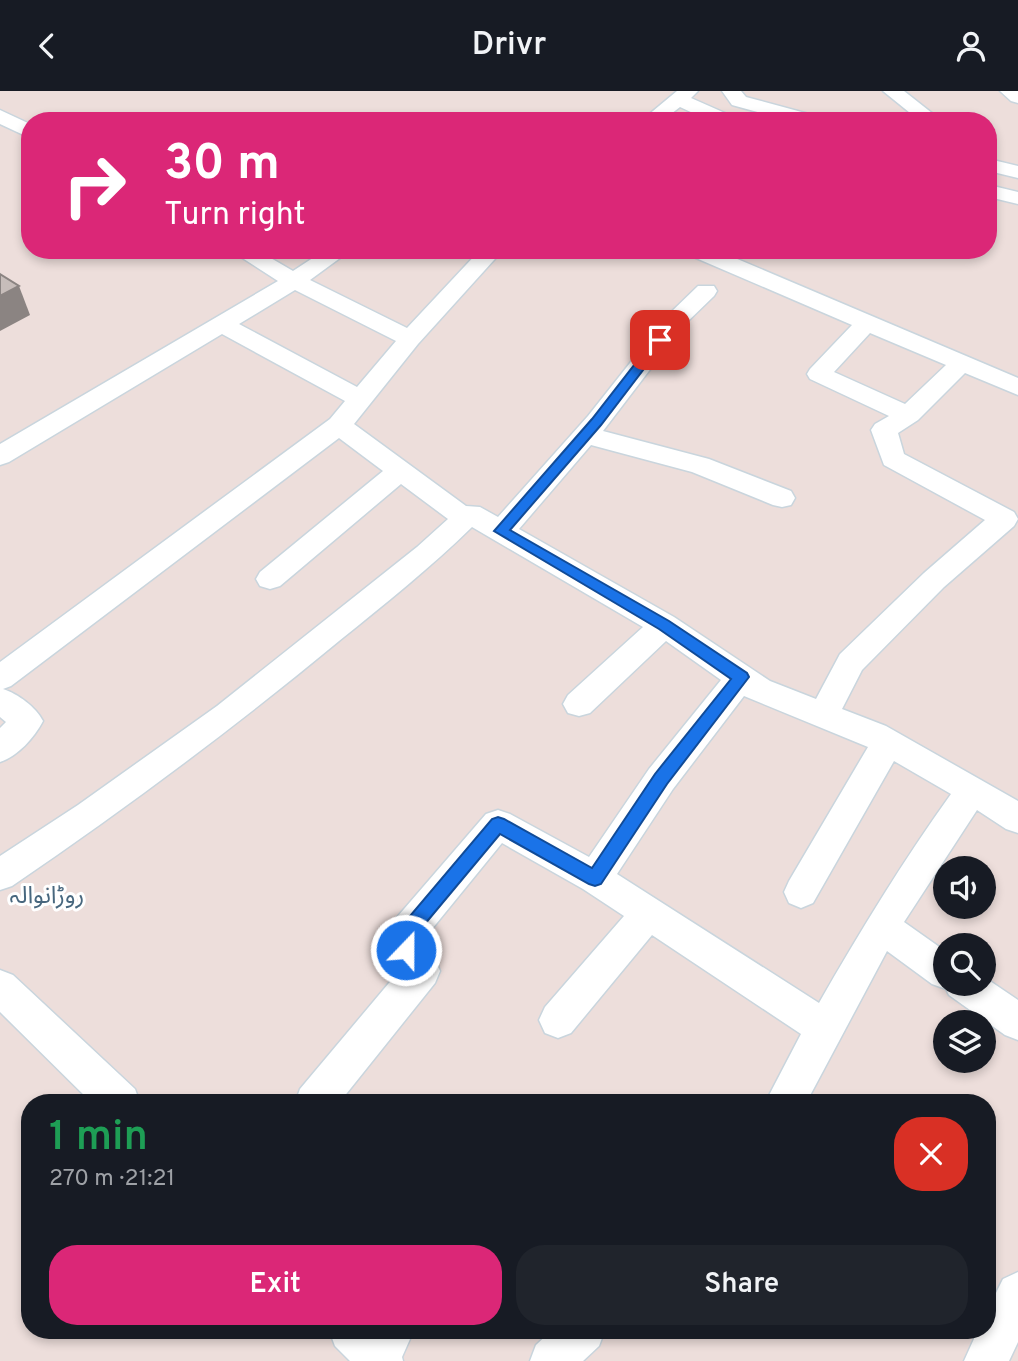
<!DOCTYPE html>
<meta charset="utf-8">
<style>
:root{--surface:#171b24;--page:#20242c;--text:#f1f3f6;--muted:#9ea1a6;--accent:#db2777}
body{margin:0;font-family:Overpass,"Noto Sans Arabic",sans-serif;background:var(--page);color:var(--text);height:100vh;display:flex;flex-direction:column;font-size:26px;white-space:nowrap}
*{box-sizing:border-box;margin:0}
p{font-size:23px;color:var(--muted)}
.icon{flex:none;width:38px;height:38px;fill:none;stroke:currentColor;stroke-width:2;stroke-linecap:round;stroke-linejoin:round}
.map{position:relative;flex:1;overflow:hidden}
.panel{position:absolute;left:21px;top:1003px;width:975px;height:245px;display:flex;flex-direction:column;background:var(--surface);border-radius:28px;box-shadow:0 4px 10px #0003}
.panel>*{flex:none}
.top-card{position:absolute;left:21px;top:21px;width:976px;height:147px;border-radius:28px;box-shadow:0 4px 10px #0003;background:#db2777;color:#fff;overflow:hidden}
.tools{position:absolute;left:933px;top:765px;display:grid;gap:14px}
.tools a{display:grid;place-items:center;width:63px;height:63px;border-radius:50%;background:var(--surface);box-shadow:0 4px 10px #0003;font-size:35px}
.pin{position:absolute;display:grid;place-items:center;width:60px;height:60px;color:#fff;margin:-30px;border-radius:14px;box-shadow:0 4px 10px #0006}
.me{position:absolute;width:77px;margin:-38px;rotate:22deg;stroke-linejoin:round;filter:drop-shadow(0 0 5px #0008)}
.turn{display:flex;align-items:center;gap:24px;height:147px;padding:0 28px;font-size:32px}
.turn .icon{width:91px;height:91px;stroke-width:2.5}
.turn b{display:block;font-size:49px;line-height:60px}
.round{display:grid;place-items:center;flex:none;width:74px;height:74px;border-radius:28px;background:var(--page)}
.overview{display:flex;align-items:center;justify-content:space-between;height:119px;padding:0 28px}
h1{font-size:42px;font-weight:600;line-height:52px;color:#1e9e55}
.cta{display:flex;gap:14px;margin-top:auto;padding:14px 28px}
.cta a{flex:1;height:80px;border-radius:28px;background:var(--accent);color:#fff;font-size:28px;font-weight:600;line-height:80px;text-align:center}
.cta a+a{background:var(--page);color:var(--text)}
header{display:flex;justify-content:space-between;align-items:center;height:91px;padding:0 28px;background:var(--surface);font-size:32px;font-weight:600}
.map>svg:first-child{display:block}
</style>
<header><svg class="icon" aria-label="back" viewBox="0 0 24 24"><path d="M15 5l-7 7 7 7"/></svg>Drivr<svg class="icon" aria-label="person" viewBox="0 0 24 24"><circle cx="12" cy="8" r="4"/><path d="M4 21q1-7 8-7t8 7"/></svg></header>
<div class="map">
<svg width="1018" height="1270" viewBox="0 0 1018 1270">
<rect width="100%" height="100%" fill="#eddedb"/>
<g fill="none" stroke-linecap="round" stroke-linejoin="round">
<defs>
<path id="street" d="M 677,0 L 698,0 L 691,7 L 734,26 L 736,30 L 710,30 L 680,16 L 662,30 L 641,30 Z
M 722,0 L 741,0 L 746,6 L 820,26 L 822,30 L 790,30 L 732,14 Z
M 883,0 L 904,0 L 942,30 L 920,30 Z
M 1000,0 L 1018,0 L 1018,12 L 1011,10 Z
M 0,19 L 30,33 L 30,47 L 0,33 Z
M 989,68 L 1018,75 L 1018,87 L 989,80 Z
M 989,94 L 1018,101 L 1018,113 L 989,106 Z
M 230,159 L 257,159 L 293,180 L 325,159 L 351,159 L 310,189 L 407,237 L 480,159 L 503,159 L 418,253 L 354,333 L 466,415 L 480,416 L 498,426 L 588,325 L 668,224 L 698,195 L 714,195 L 717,200 L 714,205 L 684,234 L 603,340 L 709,368 L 791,400 L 795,407 L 791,414 L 782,416 L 773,414 L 692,381 L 591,354 L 519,438 L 674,526 L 770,590 L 816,608 L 840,563 L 924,482 L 985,429 L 884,374 L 871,339 L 875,333 L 889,325 L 810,288 L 807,283 L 810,278 L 852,234 L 689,164 L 686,159 L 716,159 L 1018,287 L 1018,304 L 965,282 L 918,329 L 898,342 L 904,363 L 1014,421 L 1018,428 L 1014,435 L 944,496 L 862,579 L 842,618 L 886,635 L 1018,710 L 1018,742 L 1006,738 L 977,719 L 904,831 L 945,860 L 945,892 L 984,892 L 984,886 L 1018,909 L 1018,949 L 1005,944 L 949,904 L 946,898 L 932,893 L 887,860 L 806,1012 L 765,1012 L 801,943 L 652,844 L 571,942 L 558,947 L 545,942 L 539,929 L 545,916 L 624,825 L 583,798 L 502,752 L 423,849 L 424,863 L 435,868 L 440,880 L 435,892 L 339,1012 L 295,1012 L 300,998 L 394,886 C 385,870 385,849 392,832 L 486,723 L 498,719 L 510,723 L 589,766 L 649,678 L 721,589 L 666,550 L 590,622 L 579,625 L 568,622 L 563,613 L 568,604 L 643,536 L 472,436 C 430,477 385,513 339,550 C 234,637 125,718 12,795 L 0,799 L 0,765 L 78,714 L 217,615 L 417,456 L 448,428 L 401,393 L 280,495 L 270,498 L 260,495 L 256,488 L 260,481 L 383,380 L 339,347 L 11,595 L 3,598 C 18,603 36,616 43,630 C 34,647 18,665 0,671 L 0,637 L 6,631 L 0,626 L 0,571 L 330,328 L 345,310 L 222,243 L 9,371 L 0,374 L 0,353 L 278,190 ZM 295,199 L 396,250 L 357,296 L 239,233 ZM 870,242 L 946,274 L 905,313 L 834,281 ZM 744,605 L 868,656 L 789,790 L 784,801 L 789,812 L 801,817 L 813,812 L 894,670 L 951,703 C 903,770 860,840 819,912 L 617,783 L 673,698 Z
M 0,879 L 13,884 L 135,998 L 140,1012 L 92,1012 L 0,921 Z
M 1018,1181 L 1018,1251 L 1009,1270 L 964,1270 L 978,1239 L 987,1239 L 987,1220 L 1003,1188 Z
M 329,1239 L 414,1239 L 402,1266 L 403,1270 L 350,1270 L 335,1255 Z
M 552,1239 L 605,1239 L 599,1255 L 583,1270 L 530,1270 L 536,1254 Z"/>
</defs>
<use href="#street" stroke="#c9d5dd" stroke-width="3"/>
<use href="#street" fill="#fff" fill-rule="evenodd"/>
</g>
<path fill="#8b8482" d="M 19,195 L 30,224 L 0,240 L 0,205 Z"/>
<path fill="#c7bdba" stroke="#8b8482" stroke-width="2" d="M 0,183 L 19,195 L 0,205 Z"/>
<path fill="#1a73e8" stroke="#114b97" stroke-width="2" d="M 660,245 L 666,249 L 601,334 L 510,439 L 669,530 L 747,582 L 749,586 L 667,693 L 601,793 L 595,795 L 589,793 L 500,743 L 414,846 L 412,865 L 406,867 L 399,865 L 396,844 L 399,838 L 492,728 L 498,726 L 504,728 L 592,777 L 655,683 L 731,588 L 659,538 L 494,440 L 592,328 L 656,246 Z"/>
<g text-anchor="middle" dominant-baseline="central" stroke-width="6" stroke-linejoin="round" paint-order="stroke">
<g font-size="24" fill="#48677e" stroke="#fff">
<text x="47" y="806">روڑانوالہ</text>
</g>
</g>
</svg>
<div class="tools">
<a><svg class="icon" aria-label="sound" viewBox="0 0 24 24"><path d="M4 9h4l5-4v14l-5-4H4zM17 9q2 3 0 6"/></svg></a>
<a><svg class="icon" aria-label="search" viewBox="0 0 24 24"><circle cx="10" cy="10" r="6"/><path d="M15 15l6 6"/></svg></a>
<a><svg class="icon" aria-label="layers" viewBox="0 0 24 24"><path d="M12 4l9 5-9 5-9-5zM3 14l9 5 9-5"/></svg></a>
</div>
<div class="pin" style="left:660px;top:249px;background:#d93025"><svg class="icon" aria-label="arrive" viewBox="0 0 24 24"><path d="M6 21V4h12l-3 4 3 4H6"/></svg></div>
<svg class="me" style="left:406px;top:859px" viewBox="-20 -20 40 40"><circle r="17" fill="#1a73e8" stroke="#fff" stroke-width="3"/><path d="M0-11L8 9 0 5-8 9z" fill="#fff"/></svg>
<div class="top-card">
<div class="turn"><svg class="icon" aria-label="right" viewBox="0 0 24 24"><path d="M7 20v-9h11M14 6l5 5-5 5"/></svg><div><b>30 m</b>Turn right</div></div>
</div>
<section class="panel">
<div class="overview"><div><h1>1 min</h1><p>270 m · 21:21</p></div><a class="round" style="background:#d93025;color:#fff"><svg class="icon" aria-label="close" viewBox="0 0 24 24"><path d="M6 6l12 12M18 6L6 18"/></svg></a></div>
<div class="cta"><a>Exit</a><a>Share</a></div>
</section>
</div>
